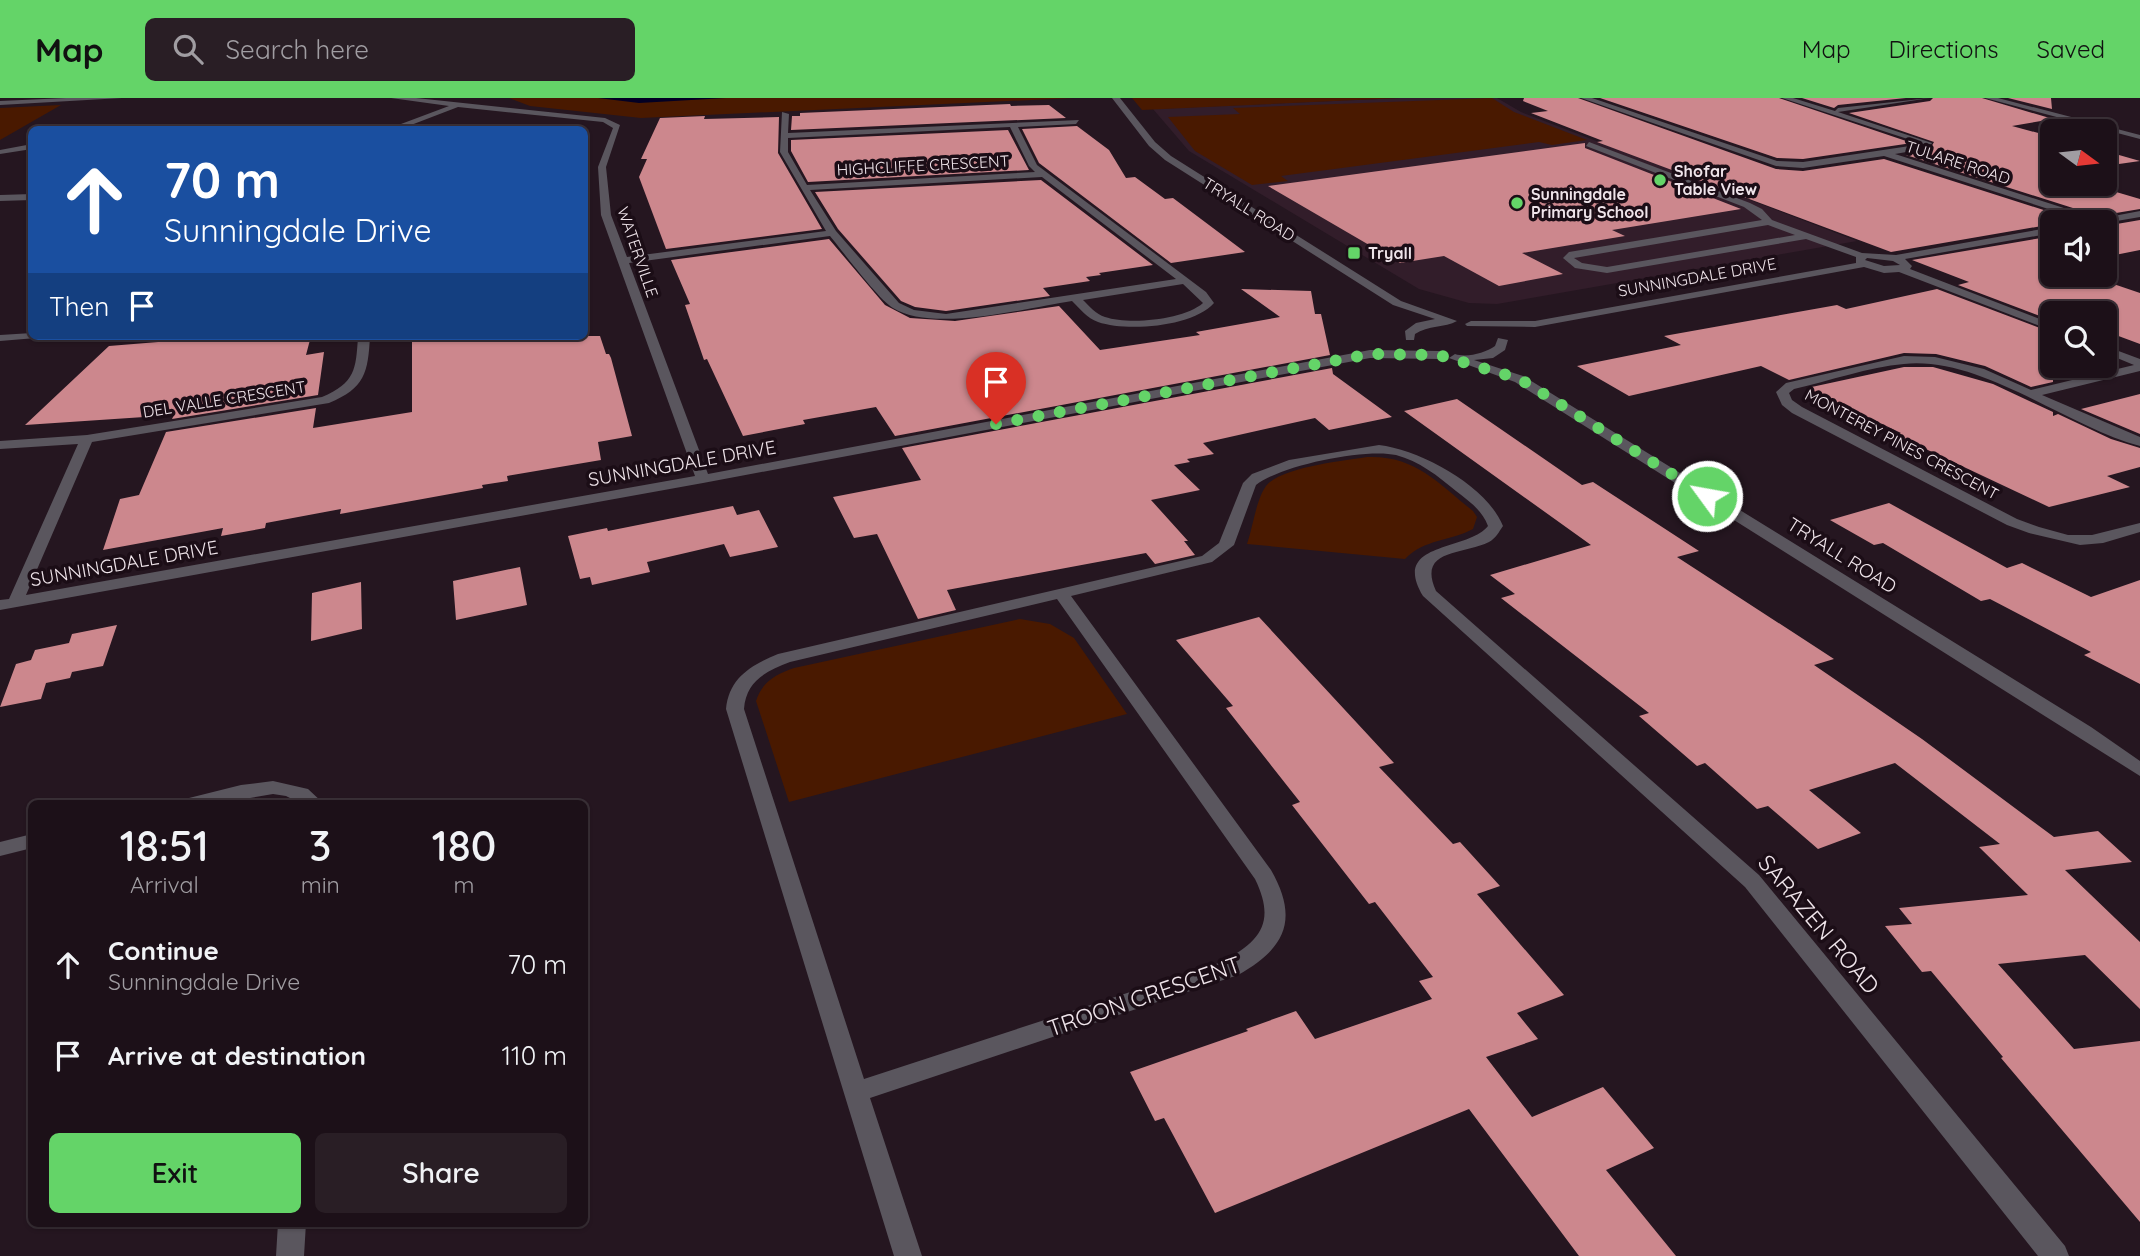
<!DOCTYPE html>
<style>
:root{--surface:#1c1018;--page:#291e25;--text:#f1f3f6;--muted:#a09da2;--line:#3a3037;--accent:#64d468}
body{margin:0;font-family:Quicksand,sans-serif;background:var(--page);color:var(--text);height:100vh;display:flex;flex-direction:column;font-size:26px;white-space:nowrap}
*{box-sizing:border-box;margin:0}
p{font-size:23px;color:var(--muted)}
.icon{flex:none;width:38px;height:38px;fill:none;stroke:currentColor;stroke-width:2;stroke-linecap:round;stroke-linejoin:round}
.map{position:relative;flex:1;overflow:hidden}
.drawer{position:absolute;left:28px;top:702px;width:560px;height:427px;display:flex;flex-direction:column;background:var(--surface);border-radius:10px;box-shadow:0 2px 5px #0004,0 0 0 2px var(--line)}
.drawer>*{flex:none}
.banner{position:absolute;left:28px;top:28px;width:560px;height:214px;border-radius:10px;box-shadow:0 2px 5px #0004,0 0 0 2px var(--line);background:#1a4fa0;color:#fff;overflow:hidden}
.needle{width:46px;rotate:105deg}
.tools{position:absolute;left:2040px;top:21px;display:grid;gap:14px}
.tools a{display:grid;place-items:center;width:77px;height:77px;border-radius:10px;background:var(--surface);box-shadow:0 2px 5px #0004,0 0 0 2px var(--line);font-size:35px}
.pin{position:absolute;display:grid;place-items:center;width:60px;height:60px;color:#fff;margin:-72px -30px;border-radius:50% 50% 50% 0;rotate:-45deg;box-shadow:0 0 7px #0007}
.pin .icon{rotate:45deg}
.me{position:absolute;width:77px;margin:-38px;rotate:302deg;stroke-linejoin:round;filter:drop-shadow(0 0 5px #0008)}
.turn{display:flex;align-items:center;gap:24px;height:147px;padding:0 21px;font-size:32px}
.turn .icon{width:91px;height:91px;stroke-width:2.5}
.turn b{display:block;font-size:49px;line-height:60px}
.then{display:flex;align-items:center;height:66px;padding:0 21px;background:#0003;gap:14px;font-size:26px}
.eta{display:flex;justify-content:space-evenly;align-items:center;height:119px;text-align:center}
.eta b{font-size:42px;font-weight:600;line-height:49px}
.action{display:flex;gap:14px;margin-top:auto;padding:14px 21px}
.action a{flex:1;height:80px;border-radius:10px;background:var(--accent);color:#111;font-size:28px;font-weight:600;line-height:80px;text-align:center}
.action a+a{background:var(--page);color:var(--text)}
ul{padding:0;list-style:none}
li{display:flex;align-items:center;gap:21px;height:91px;padding:0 21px}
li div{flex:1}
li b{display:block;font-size:26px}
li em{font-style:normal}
header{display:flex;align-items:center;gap:42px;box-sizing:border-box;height:98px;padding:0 35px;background:var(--accent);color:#111}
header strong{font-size:33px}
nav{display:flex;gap:38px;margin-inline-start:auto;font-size:24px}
.search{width:490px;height:63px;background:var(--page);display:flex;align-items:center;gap:18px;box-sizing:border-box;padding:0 24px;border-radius:10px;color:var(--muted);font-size:26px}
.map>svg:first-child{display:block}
</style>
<header>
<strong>Map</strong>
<div class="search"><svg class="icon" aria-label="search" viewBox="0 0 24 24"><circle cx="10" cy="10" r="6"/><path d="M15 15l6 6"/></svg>Search here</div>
<nav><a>Map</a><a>Directions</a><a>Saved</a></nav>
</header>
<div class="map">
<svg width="2140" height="1158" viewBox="0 0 2140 1158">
<rect width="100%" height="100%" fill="#251620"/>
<path fill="#321d2a" d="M 1400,0 L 1497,0 L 1521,14 L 1857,143 L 1497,206 L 1469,205 L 1419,191 L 1189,53 L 1153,11 Z"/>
<path fill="#491900" d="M 509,0 L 1074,0 L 641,20 L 530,8 Z
M 1132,0 L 1400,0 L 1142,12 Z
M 1492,0 L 1514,14 L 1587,42 L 1552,47 L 1539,44 L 1281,78 L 1288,83 L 1252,87 L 1195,53 L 1168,19 L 1240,16 L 1233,10 Z
M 61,7 L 0,42 L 0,10 Z
M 1367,359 C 1415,357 1438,385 1473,413 L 1477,419 L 1473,431 C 1451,443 1424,441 1405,461 L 1247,446 C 1253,429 1256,402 1266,388 C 1281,369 1343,363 1367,359 Z
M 1020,521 L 1050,526 L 1074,540 L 1127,616 L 789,704 L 756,603 C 762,584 776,576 794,570 Z"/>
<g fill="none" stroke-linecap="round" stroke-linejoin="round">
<path fill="#030024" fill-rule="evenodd" d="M 598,0 L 726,0 L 639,5 Z"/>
</g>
<path fill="#cc878d" d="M 1524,0 L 1578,0 L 1776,71 L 1803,73 L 1884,61 L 2081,124 L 2053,124 L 2053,126 L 1891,154 L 1597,44 L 1603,43 L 1531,15 L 1548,13 L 1523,3 Z
M 1600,0 L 1779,0 L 1912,45 L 1803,61 L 1777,60 Z
M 1802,0 L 1906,0 L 1838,7 L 1834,10 Z
M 1933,0 L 1982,0 L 2053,21 L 2012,28 L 2053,39 L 2053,86 L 2089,86 L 2140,101 L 2140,111 L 2098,118 L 1906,57 L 1929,53 L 1934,44 L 1849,15 L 1930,3 Z
M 2008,0 L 2051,0 L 2052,11 Z
M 1010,6 L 1011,8 L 1049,7 L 1066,20 L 791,32 L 792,18 L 800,18 L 800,15 Z
M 705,18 L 704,21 L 779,19 L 778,55 L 822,131 L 666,151 L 639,79 L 647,61 L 641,61 L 660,20 Z
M 1077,28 L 1109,52 L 1126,80 L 1135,79 L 1165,101 L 1173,100 L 1245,154 L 1171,165 L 1039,65 L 1022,31 Z
M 1008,32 L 1029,72 L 808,84 L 791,53 L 791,42 Z
M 1585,45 L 1585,50 L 1741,111 L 1612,132 L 1625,138 L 1522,155 L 1563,176 L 1499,188 L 1444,158 L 1400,165 L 1268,88 Z
M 2105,53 L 2140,63 L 2105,68 Z
M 1041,82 L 1153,167 L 1099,175 L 1101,177 L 1086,179 L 1090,183 L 1043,190 L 1050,198 L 946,213 L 915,209 L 901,203 L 838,131 L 815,94 Z
M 2140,122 L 2140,152 L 2105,159 L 2105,128 Z
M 2053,138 L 2053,177 L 2087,177 L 2140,195 L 2140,246 L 2105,233 L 2105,215 L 2053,214 L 2053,223 L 1958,187 L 1969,184 L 1912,162 Z
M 829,141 L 885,207 L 910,220 L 955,223 L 1059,208 L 1100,252 L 1200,237 L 1196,234 L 1280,219 L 1241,191 L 1311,193 L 1315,216 L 1321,216 L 1330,257 L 895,338 L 876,309 L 803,322 L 805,326 L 743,338 L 707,261 L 704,262 L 685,207 L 690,206 L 671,162 Z
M 1937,191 L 2053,235 L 2053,284 L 2031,289 L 1985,268 L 1936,256 L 1904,255 L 1789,282 L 1761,268 L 1629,298 L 1577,268 L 1681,247 L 1664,238 L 1837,207 L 1846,211 Z
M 232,238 L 311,238 L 306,257 L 324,254 L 318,297 L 172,321 L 174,317 L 25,327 L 109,248 Z
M 412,238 L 600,238 L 606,256 L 609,256 L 611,260 L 632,338 L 598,344 L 601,362 L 507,378 L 508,383 L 482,387 L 483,390 L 340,416 L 341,411 L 266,425 L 265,430 L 221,438 L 223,430 L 103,452 L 120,401 L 139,397 L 166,334 L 316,310 L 313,330 L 412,314 Z
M 1904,269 L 1933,269 L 1993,286 L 2053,314 L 2053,318 L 2058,316 L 2111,341 L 2140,350 L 2140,369 L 2107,378 L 2130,389 L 2049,409 L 1896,337 L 1901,335 L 1807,290 Z
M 1332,270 L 1333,276 L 1392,319 L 1329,332 L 1315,320 L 1203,345 L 1214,356 L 1187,361 L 1190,364 L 1174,367 L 1200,392 L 1151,402 L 1188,443 L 1184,443 L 1195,457 L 1155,466 L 1146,455 L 947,492 L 956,512 L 918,521 L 877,436 L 854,440 L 833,399 L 921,382 L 902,350 Z
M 2140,296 L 2140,336 L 2081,311 Z
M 1457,301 L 1582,387 L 1593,384 L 1699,453 L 1677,459 L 1834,561 L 1814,567 L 1922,641 L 2054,739 L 2098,733 L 2132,764 L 2065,772 L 2140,844 L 2140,911 L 2085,857 L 1998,866 L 2074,951 L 2140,943 L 2140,1124 L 2001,960 L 2003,959 L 1931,873 L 1922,874 L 1885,828 L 1912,826 L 1899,810 L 2028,797 L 1979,749 L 2000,746 L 1895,665 L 1809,692 L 1861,735 L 1818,751 L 1768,708 L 1757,711 L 1705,665 L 1697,668 L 1639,618 L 1649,615 L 1501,500 L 1515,496 L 1490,477 L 1591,447 L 1404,313 Z
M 1889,405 L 2007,470 L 2022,465 L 2091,499 L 2140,482 L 2140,586 L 2084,557 L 2091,554 L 1990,501 L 1981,503 L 1883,445 L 1874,447 L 1830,422 Z
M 733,408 L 737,417 L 759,412 L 778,449 L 730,459 L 724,446 L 647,464 L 650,474 L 592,487 L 590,479 L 580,481 L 568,438 L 607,430 L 608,433 Z
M 520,469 L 527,507 L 456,522 L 453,483 Z
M 361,484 L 362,531 L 311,543 L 312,495 Z
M 1259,519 L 1394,665 L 1379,669 L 1453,746 L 1460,744 L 1500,788 L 1477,796 L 1564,897 L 1517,915 L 1538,941 L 1486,959 L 1532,1019 L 1603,989 L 1654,1050 L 1606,1072 L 1676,1158 L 1579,1158 L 1469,1011 L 1215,1115 L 1164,1020 L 1155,1023 L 1130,974 L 1248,933 L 1246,931 L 1296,913 L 1315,941 L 1432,901 L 1419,883 L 1433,879 L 1375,804 L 1369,806 L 1292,707 L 1300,704 L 1226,610 L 1233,608 L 1176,542 Z
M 117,527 L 103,568 L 72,574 L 70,580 L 46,585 L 41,601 L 0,609 L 16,566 L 31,562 L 35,552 L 69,545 L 72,536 Z"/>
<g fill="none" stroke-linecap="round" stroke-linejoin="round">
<path fill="#5a565e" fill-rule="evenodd" d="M 66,0 L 122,0 L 0,7 L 0,3 Z
M 391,0 L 416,0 L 605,20 L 620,27 L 606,69 L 611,117 L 627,159 L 826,133 L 780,54 L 782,14 L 789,16 L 788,35 L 1079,22 L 1076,26 L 1018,29 L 1037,67 L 1206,194 L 1214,205 C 1193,229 1127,234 1098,224 C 1087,220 1080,211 1072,203 C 1026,210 933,235 893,210 C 878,201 844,155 830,138 L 629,165 L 708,376 L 1370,252 L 1439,253 L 1445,257 L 1439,261 L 1370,260 L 703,385 L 0,512 L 0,502 L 9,501 L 78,346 L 0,351 L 0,343 L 87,337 L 322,299 C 355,285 356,272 358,238 L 370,238 C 368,275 365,290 329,305 L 92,344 L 26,497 L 695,378 L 601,117 L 598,69 L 613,30 L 603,24 L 458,9 L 398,32 L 385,32 L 449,8 ZM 1010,29 L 1029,68 L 1035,74 L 807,87 L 788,54 L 788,40 ZM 1042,79 L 1176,181 L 946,216 L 914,212 L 899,205 L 836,133 L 810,92 ZM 1183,186 L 1203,205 C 1184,222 1129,227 1105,219 C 1096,216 1089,208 1083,202 Z
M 1112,0 L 1120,0 L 1155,44 L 1171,58 L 1401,203 L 1457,223 C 1445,230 1428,227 1415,236 L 1414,242 L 1406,242 L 1405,233 L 1416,225 L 1435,221 L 1393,207 L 1165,62 L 1149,48 Z
M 1581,0 L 1592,0 L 1777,63 L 1803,64 L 1923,46 L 1782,0 L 1793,0 L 1835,13 L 1838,10 L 1930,0 L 1838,14 L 1932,45 L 1929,50 L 1895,56 L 2098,121 L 2140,113 L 2140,119 L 2105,125 L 2089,124 L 1884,58 L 1803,70 L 1776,68 Z
M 1985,0 L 1998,0 L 2140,37 L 2140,41 Z
M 1589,44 L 1750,105 L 1762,111 L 1772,122 L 1862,155 L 1896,157 L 2053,129 L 2053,135 L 1905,161 L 1912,168 L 1910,171 L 2053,226 L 2053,233 L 1899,174 L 1884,175 L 1864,169 L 1535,229 L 1467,228 L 1465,226 L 1471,223 L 1535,223 L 1856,165 L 1856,159 L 1806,141 L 1607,175 L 1575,170 L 1563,160 L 1569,154 L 1762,122 L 1744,109 L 1586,48 ZM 1768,127 L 1795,137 L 1607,169 L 1582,165 L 1574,160 ZM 1867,160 L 1893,163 L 1900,167 L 1884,168 L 1865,162 Z
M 32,46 L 32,51 L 0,56 L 0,52 Z
M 32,96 L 32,102 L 0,103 L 0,97 Z
M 32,235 L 32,238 L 38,238 L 36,240 L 0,243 L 0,237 Z
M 1498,240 L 1508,242 L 1505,252 L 1493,260 L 1474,262 L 1523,278 L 2091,629 L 2140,663 L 2140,678 L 1515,284 L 1449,260 L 1455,256 C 1467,260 1485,255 1495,248 Z
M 2105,248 L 2140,261 L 2140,273 L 2042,297 L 2140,339 L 2140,348 C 2067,329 1982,258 1904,266 C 1869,269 1829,283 1794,291 L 1789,295 L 1792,302 L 1802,309 L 2017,421 L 2039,429 L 2068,437 L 2092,437 L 2140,425 L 2140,434 L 2103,445 L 2080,447 L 2029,435 L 2007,427 L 1792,315 L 1782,307 L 1776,294 L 1786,285 L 1904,258 L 1935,259 L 1984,271 L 2031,292 L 2134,267 L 2105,255 Z
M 1379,347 C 1421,352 1487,388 1503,428 C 1499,434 1495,441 1489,444 C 1462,457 1417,451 1436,493 L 1759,777 L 2065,1148 L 2069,1158 L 2038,1158 L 1745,789 L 1423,498 C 1390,443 1467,454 1488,428 C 1482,412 1470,404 1456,393 C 1438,378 1419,363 1396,357 C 1366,350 1281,367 1256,387 L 1234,447 L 1212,464 L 1071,498 L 1271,772 C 1299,821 1286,850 1238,877 L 870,1000 L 922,1158 L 894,1158 L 726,611 C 729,580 751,567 778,556 L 1202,458 L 1219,445 L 1243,385 L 1252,376 L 1289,362 ZM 1057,501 L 1255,781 C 1276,824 1261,843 1222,864 L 864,981 L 744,611 C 746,583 766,573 790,564 Z
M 273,683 L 308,691 L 323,705 L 300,705 L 286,698 L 273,696 L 221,705 L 186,705 L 189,700 L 241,687 Z
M 32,736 L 32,750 L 0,758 L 0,744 Z
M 278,1125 L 306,1125 L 304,1158 L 276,1158 Z"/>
</g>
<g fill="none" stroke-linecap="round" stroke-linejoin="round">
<path stroke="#64d468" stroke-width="12" stroke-dasharray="0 21.6" d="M 996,326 L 1370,256 L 1439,257 L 1520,281 L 1707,398"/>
</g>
<g fill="#64d468" stroke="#1b0d16" stroke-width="2.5">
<circle cx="1660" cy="82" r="7"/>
<circle cx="1517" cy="105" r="7"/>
<rect x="1347" y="148" width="14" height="14" rx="3.5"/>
</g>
<g text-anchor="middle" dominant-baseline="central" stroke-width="7" stroke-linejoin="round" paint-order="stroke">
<g font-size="16" fill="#efe4ea" stroke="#1b0d16">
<text transform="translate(1958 64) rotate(18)">TULARE ROAD</text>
<text transform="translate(923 67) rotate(-3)">HIGHCLIFFE CRESCENT</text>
<text transform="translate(1249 111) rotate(32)">TRYALL ROAD</text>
<text transform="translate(638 154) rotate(71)">WATERVILLE</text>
<text transform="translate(1697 179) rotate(-10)">SUNNINGDALE DRIVE</text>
<text transform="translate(224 301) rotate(-9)">DEL VALLE CRESCENT</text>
<text transform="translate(1902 346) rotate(28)">MONTEREY PINES CRESCENT</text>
</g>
<g font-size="16" font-weight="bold" fill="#efe4ea" stroke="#1b0d16" text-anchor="start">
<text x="1674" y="73">Shofar<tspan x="1674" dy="18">Table View</tspan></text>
<text x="1531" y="96">Sunningdale<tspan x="1531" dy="18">Primary School</tspan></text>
<text x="1368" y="155">Tryall</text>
</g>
<g font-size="19" fill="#efe4ea" stroke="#1b0d16">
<text transform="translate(682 365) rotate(-10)">SUNNINGDALE DRIVE</text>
<text transform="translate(1842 457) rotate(32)">TRYALL ROAD</text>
<text transform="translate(124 465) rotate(-10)">SUNNINGDALE DRIVE</text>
</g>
<g font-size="23" fill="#efe4ea" stroke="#1b0d16">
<text transform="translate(1819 826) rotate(50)">SARAZEN ROAD</text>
<text transform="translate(1144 898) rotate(-19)">TROON CRESCENT</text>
</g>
</g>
</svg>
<div class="tools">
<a><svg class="needle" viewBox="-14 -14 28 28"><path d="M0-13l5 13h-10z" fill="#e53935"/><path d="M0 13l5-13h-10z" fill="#a09da2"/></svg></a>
<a><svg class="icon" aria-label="sound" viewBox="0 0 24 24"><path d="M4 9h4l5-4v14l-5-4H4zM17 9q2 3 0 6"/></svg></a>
<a><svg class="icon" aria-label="search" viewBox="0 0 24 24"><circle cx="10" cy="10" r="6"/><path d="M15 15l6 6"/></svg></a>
</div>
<div class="pin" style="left:996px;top:326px;background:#d93025"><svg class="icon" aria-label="arrive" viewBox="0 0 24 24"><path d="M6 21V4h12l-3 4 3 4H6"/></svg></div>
<svg class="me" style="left:1707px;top:398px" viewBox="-20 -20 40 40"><circle r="17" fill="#64d468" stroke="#fff" stroke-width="3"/><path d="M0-11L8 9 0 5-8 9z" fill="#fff"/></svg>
<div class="banner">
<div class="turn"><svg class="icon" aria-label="ahead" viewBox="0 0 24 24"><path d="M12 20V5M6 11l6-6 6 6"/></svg><div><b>70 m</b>Sunningdale Drive</div></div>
<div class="then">Then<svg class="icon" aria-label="arrive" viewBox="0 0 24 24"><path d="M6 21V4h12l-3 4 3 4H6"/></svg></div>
</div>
<section class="drawer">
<div class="eta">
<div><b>18:51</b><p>Arrival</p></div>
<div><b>3</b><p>min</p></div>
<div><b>180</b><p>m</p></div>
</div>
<ul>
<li><svg class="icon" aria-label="ahead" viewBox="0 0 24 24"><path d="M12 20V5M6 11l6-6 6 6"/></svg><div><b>Continue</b><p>Sunningdale Drive</p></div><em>70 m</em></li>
<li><svg class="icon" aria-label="arrive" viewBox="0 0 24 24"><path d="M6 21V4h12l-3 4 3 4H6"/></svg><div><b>Arrive at destination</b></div><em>110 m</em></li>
</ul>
<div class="action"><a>Exit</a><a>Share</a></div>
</section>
</div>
